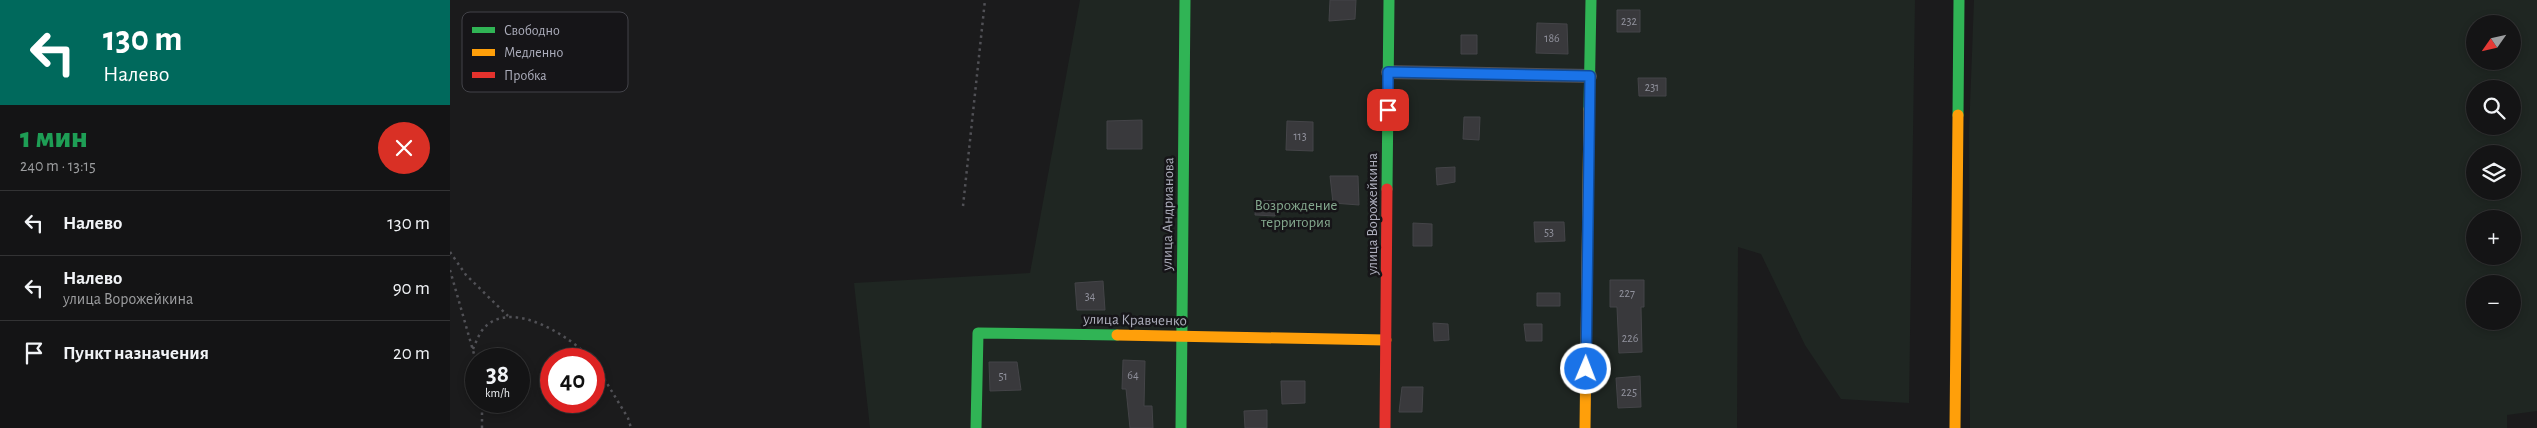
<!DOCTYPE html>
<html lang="ru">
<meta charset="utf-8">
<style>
:root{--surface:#141415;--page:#1d1d1e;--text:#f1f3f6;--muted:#9d9ea0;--line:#333334}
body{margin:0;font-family:"Alegreya Sans",sans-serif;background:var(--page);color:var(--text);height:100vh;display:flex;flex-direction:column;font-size:19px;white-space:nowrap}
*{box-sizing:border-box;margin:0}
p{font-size:16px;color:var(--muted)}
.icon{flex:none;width:28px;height:28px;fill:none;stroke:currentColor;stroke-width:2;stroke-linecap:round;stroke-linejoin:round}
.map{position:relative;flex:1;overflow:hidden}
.sheet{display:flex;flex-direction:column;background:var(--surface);width:450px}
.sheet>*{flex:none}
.banner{background:#00695c;color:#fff;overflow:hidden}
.needle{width:32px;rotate:236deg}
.tools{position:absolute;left:2016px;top:15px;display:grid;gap:10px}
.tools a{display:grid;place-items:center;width:55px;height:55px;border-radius:50%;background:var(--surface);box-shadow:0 2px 8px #0003,0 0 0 1px var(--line);font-size:25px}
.speed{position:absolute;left:15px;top:348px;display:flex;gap:10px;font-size:25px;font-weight:700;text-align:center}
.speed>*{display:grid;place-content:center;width:65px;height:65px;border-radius:50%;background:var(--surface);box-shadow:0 2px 8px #0003,0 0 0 1px var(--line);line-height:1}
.speed small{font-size:12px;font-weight:400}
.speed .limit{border:8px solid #d22;background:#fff;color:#111}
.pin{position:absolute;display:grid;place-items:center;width:42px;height:42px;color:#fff;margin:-21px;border-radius:10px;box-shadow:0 2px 8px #0006}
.me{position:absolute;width:55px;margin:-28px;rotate:1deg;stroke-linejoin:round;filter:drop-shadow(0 0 4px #0008)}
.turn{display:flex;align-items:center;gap:18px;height:105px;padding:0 20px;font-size:22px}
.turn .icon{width:65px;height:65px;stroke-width:2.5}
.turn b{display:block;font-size:35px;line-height:42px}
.round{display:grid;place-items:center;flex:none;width:52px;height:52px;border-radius:26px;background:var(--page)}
.head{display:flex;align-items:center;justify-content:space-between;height:85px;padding:0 20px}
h1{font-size:30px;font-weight:800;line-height:38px;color:#1e9e55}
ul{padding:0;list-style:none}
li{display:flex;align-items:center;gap:15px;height:65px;padding:0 20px;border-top:1px solid var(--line)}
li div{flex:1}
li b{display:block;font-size:19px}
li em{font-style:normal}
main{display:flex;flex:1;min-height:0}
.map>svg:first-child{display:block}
</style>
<main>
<section class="sheet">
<div class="banner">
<div class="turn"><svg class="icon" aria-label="left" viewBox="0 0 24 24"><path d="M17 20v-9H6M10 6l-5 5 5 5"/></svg><div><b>130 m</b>Налево</div></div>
</div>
<div class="head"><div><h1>1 мин</h1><p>240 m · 13:15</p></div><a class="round" style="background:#d93025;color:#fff"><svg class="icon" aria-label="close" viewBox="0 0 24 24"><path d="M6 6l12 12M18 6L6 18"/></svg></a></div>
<ul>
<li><svg class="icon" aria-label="left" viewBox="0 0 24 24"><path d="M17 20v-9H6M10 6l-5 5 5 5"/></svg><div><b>Налево</b></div><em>130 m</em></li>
<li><svg class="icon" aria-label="left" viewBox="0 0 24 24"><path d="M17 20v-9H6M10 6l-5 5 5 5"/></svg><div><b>Налево</b><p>улица Ворожейкина</p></div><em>90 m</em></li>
<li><svg class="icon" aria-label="arrive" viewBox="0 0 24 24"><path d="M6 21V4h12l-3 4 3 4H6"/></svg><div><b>Пункт назначения</b></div><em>20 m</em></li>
</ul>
</section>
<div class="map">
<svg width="2087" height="428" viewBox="0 0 2087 428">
<rect width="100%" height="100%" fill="#1b1b1c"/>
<path fill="#1f2622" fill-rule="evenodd" d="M 630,0 L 1465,0 L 1459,403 L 1391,399 L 1355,345 L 1311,254 L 1288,247 L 1287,428 L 420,428 L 404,283 L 580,273 Z
M 1524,0 L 2087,0 L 2087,411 L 2057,415 L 2057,428 L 1520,428 L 1519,133 ZM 2025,24 L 2062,24 L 2062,61 L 2025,61 ZM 2025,89 L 2062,89 L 2062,126 L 2025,126 ZM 2025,154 L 2062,154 L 2062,191 L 2025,191 ZM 2025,219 L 2062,219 L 2062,256 L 2025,256 ZM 2025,284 L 2062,284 L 2062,321 L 2025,321 Z"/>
<path fill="#39393c" stroke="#444448" d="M 880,0 L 906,0 L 905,19 L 879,21 Z
M 1167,10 L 1190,10 L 1190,32 L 1167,32 Z
M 1087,23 L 1117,24 L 1118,54 L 1086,53 Z
M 1011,35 L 1027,35 L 1027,54 L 1011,54 Z
M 1188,78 L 1216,78 L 1216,96 L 1189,96 Z
M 1014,117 L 1030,117 L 1029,140 L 1013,139 Z
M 692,120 L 692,149 L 657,149 L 657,121 Z
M 837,121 L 863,122 L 863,151 L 836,150 Z
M 1005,167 L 1005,182 L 987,185 L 986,168 Z
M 880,176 L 908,176 L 909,205 L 883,203 Z
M 806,200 L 826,201 L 825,216 L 805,215 Z
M 1084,222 L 1114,222 L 1115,241 L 1085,242 Z
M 963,223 L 982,224 L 982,246 L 963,246 Z
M 1160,280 L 1194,280 L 1194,307 L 1191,307 L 1192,352 L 1169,353 L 1167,307 L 1160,307 Z
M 653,281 L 655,310 L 627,310 L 625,283 Z
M 1087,293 L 1110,293 L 1110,306 L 1087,306 Z
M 983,323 L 998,324 L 999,340 L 984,341 Z
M 1074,324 L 1092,324 L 1092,341 L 1076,341 Z
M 673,360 L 695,361 L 694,406 L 702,406 L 703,428 L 680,428 L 676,389 L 672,389 Z
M 539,362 L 567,362 L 571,390 L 540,391 Z
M 1190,376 L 1191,407 L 1168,408 L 1166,378 Z
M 831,381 L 855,381 L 855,403 L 832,404 Z
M 952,387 L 973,387 L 972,412 L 949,412 Z
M 817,410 L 817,428 L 795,428 L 794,411 Z"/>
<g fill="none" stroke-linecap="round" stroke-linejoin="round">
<path stroke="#515156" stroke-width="2.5" stroke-dasharray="2.5 4" stroke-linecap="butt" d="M 513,206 L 535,0
M 0,252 L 16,275 L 58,316
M 0,270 L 26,361
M 23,349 C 26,342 30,331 36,326 C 64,300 121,337 141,359
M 144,362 L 178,418 L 181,428
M 32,428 L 32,401"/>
<path stroke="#505055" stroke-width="14" d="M 938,72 L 1140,76"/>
<path stroke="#30b455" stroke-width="11" d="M 1139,109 L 1141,0
M 1508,115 L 1509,0
M 937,189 L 939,0
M 526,428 L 528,333 L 667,335
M 731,428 L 735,0"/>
<path stroke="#ff9f0a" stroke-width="11" d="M 667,335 L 936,340
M 1135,428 L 1139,109
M 1505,428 L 1508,115"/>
<path stroke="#e5322d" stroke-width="11" d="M 935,428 L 937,189"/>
</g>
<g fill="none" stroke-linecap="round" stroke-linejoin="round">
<defs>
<path id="route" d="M 938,110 L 938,72 L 1140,76 L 1136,369"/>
</defs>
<use href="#route" stroke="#114b97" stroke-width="12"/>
<use href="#route" stroke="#1a73e8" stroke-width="9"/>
</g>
<g text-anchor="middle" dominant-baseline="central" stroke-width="5" stroke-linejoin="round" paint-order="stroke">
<g font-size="12" fill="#90919c">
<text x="1179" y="21">232</text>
<text x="1102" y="38">186</text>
<text x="1202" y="87">231</text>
<text x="850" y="136">113</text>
<text x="1099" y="232">53</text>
<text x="1177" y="293">227</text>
<text x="640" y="296">34</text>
<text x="1180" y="338">226</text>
<text x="683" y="375">64</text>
<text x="553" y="376">51</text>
<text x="1179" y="392">225</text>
</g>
<g font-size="15" fill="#84a88e" stroke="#161518">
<text x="846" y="205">Возрождение<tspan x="846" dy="17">территория</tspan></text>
</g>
<g font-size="15" fill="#adaebc" stroke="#161518">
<text transform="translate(718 214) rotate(-89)">улица Андрианова</text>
<text transform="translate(922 214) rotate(-90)">улица Ворожейкина</text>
<text transform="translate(685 320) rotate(1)">улица Кравченко</text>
</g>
</g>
<rect x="12" y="12" width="166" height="80" rx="8" fill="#161518" stroke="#434349" stroke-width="1"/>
<rect x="22" y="27" width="23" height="6" fill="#30b455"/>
<rect x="22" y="49" width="23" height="7" fill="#ff9f0a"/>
<rect x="22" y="72" width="23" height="6" fill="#e5322d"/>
<g font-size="14" fill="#adaebc">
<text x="54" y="35">Свободно</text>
<text x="54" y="57">Медленно</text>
<text x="54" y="80">Пробка</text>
</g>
</svg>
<div class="tools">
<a><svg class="needle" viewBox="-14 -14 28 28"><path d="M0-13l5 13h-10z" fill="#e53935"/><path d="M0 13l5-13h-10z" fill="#9d9ea0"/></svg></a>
<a><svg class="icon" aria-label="search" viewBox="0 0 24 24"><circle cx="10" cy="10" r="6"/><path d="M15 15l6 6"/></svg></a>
<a><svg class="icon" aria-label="layers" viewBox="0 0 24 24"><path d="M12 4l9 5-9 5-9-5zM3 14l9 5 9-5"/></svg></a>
<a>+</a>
<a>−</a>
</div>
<div class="speed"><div>38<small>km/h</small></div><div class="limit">40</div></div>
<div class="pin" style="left:938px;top:110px;background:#d93025"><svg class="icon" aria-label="arrive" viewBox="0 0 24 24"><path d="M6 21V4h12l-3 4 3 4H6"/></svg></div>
<svg class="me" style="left:1136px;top:369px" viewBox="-20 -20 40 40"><circle r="17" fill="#1a73e8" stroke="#fff" stroke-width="3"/><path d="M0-11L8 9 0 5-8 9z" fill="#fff"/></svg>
</div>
</main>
